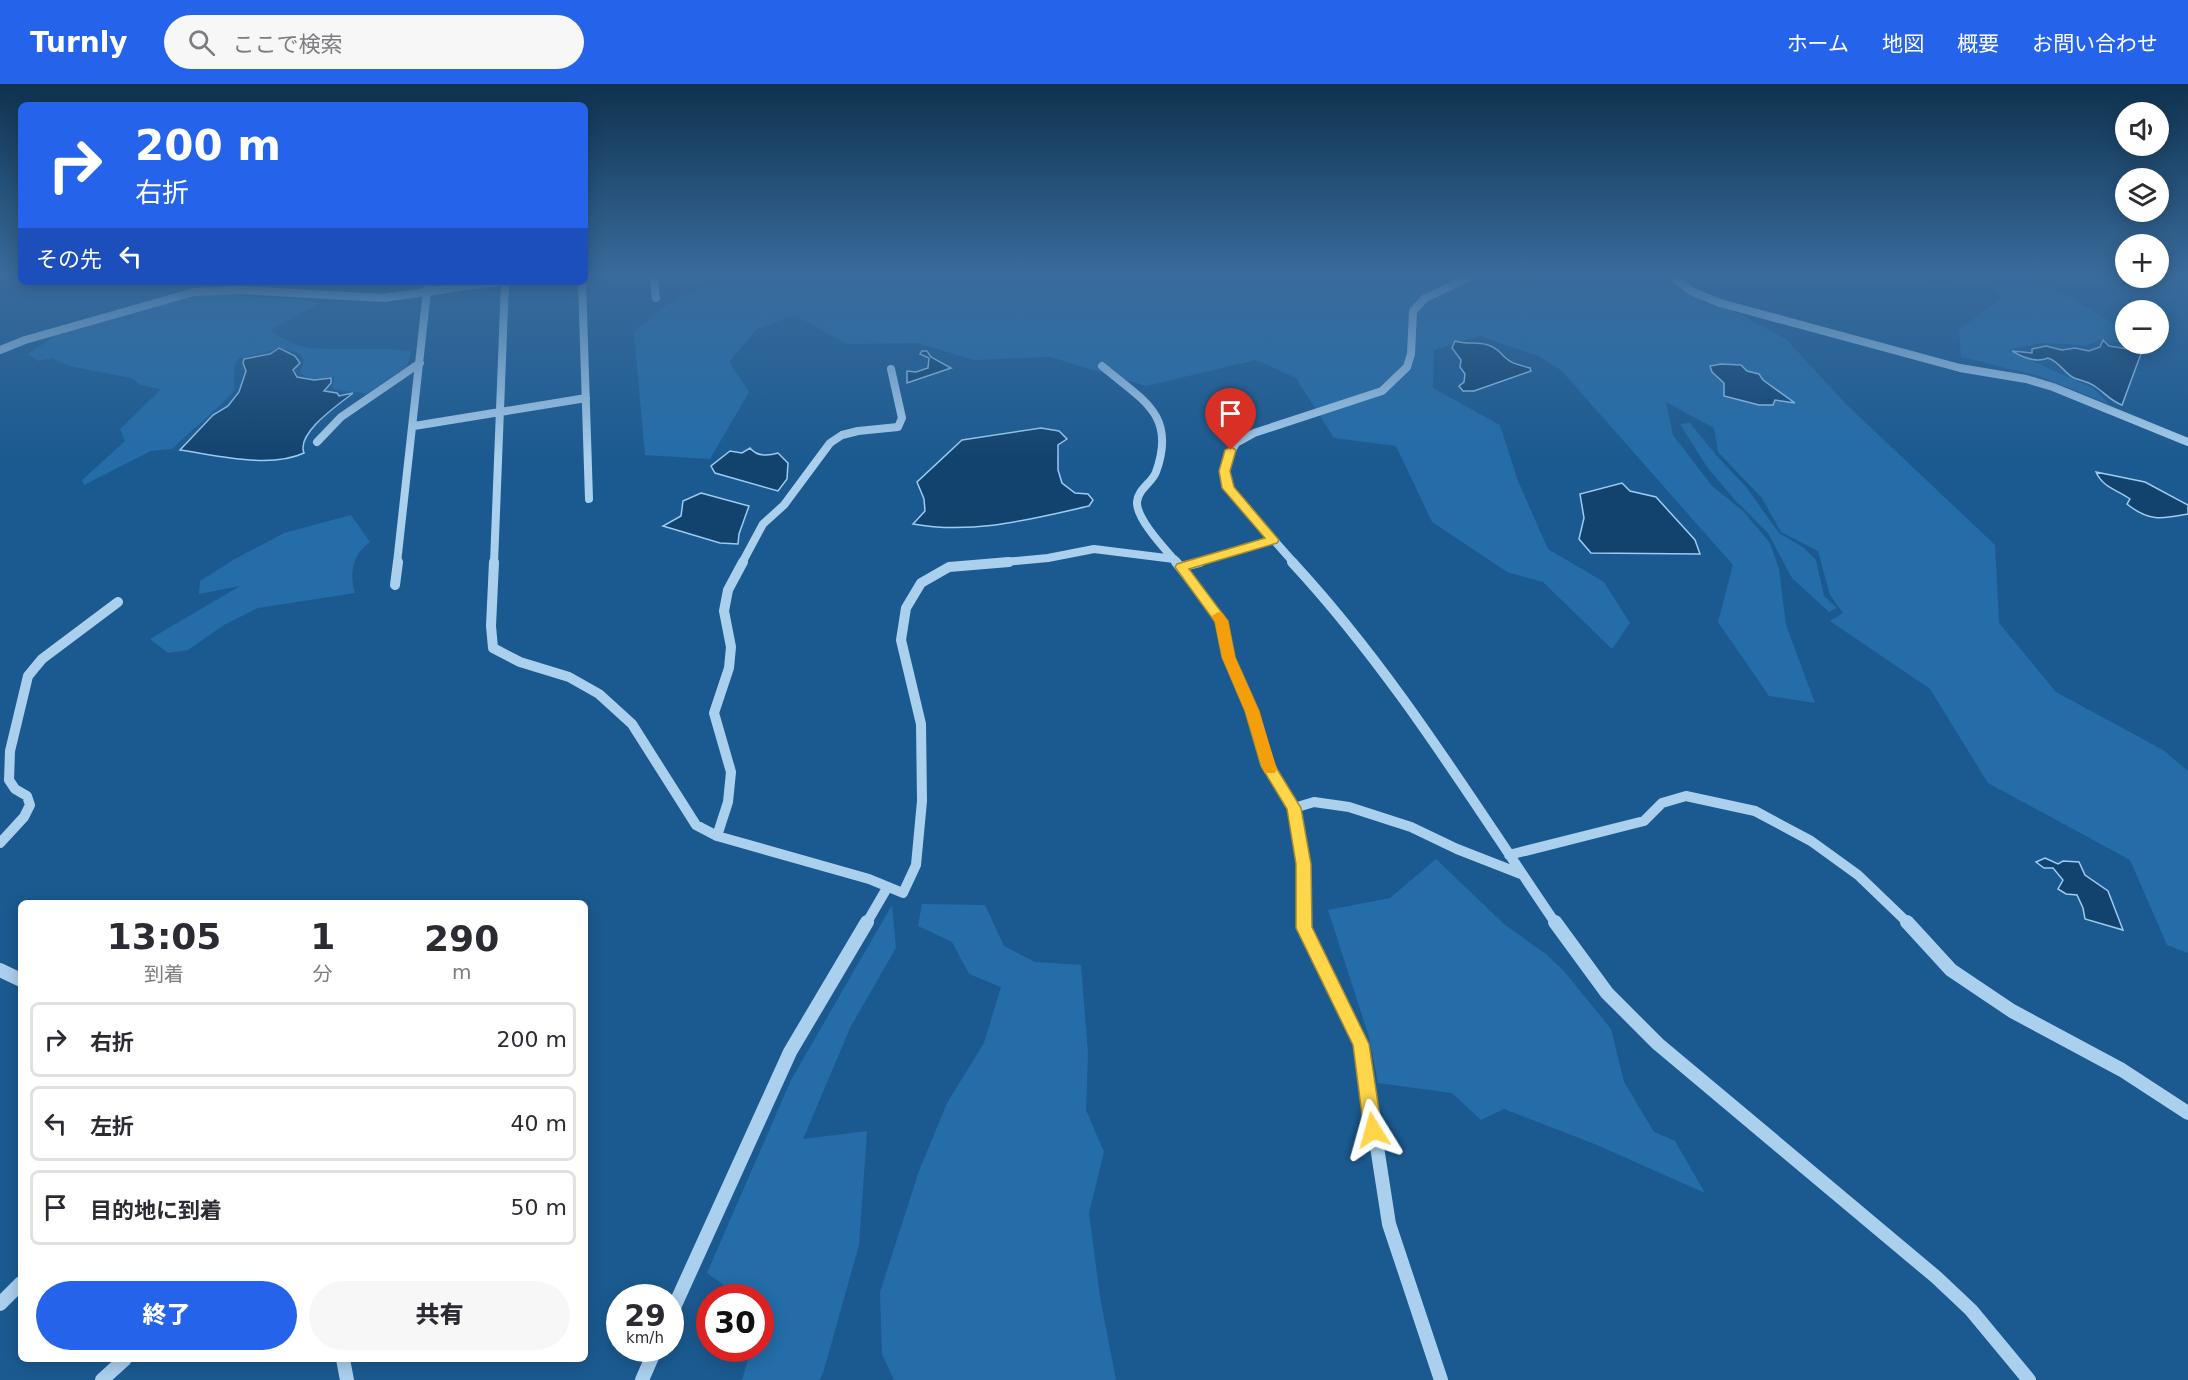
<!DOCTYPE html>
<html lang="ja">
<meta charset="utf-8">
<style>
:root{--surface:#fff;--page:#f7f7f7;--text:#2b2b33;--muted:#7c7c81;--line:#e1e1e2;--accent:#2563eb}
body{margin:0;font-family:"DejaVu Sans","Noto Sans JP",sans-serif;background:var(--page);color:var(--text);height:100vh;display:flex;flex-direction:column;font-size:22px;white-space:nowrap}
*{box-sizing:border-box;margin:0}
p{font-size:20px;color:var(--muted)}
.icon{flex:none;width:33px;height:33px;fill:none;stroke:currentColor;stroke-width:2;stroke-linecap:round;stroke-linejoin:round}
.map{position:relative;flex:1;overflow:hidden}
.sheet{position:absolute;left:18px;top:816px;width:570px;height:462px;display:flex;flex-direction:column;background:var(--surface);border-radius:9px;box-shadow:0 3px 15px #0003}
.sheet>*{flex:none}
.top-card{position:absolute;left:18px;top:18px;width:570px;height:183px;border-radius:9px;box-shadow:0 3px 15px #0003;background:#2563eb;color:#fff;overflow:hidden}
.fabs{position:absolute;left:2115px;top:18px;display:grid;gap:12px}
.fabs a{display:grid;place-items:center;width:54px;height:54px;border-radius:50%;background:var(--surface);box-shadow:0 3px 15px #0003;font-size:30px}
.speed{position:absolute;left:606px;top:1200px;display:flex;gap:12px;font-size:30px;font-weight:700;text-align:center}
.speed>*{display:grid;place-content:center;width:78px;height:78px;border-radius:50%;background:var(--surface);box-shadow:0 3px 15px #0003;line-height:1}
.speed small{font-size:15px;font-weight:400}
.speed .limit{border:9px solid #d22;background:#fff;color:#111}
.pin{position:absolute;display:grid;place-items:center;width:51px;height:51px;color:#fff;margin:-62px -26px;border-radius:50% 50% 50% 0;rotate:-45deg;box-shadow:0 0 6px #0007}
.pin .icon{rotate:45deg}
.me{position:absolute;width:66px;margin:-33px;rotate:352deg;stroke-linejoin:round;filter:drop-shadow(0 0 4px #0008)}
.turn{display:flex;align-items:center;gap:21px;height:126px;padding:0 18px;font-size:27px}
.turn .icon{width:78px;height:78px;stroke-width:2.5}
.turn b{display:block;font-size:42px;line-height:51px}
.then{display:flex;align-items:center;height:57px;padding:0 18px;background:#0003;gap:12px;font-size:22px}
.eta{display:flex;justify-content:space-evenly;align-items:center;height:102px;text-align:center}
.eta b{font-size:36px;font-weight:800;line-height:42px}
.button{display:flex;gap:12px;margin-top:auto;padding:12px 18px}
.button a{flex:1;height:69px;border-radius:36px;background:var(--accent);color:#fff;font-size:24px;font-weight:800;line-height:69px;text-align:center}
.button a+a{background:var(--page);color:var(--text)}
ul{padding:0;list-style:none}
li{display:flex;align-items:center;gap:18px;height:75px;margin:0 12px 9px;padding:0 6px;border:3px solid var(--line);border-radius:9px}
li div{flex:1}
li b{display:block;font-size:22px}
li em{font-style:normal}
header{display:flex;align-items:center;gap:36px;box-sizing:border-box;height:84px;padding:0 30px;background:var(--accent);color:#fff}
header strong{font-size:28px}
nav{display:flex;gap:33px;margin-inline-start:auto;font-size:21px}
.search{width:420px;height:54px;background:var(--page);display:flex;align-items:center;gap:15px;box-sizing:border-box;padding:0 21px;border-radius:33px;color:var(--muted);font-size:22px}
.map>svg:first-child{display:block}
</style>
<header>
<strong>Turnly</strong>
<div class="search"><svg class="icon" aria-label="search" viewBox="0 0 24 24"><circle cx="10" cy="10" r="6"/><path d="M15 15l6 6"/></svg>ここで検索</div>
<nav><a>ホーム</a><a>地図</a><a>概要</a><a>お問い合わせ</a></nav>
</header>
<div class="map">
<svg width="2188" height="1296" viewBox="0 0 2188 1296">
<rect width="100%" height="100%" fill="#1b5a90"/>
<path fill="#246da9" d="M 709,193 L 1675,193 L 1677,197 L 1786,255 L 1847,321 L 1995,461 L 1999,539 L 2056,608 L 2163,666 L 2188,687 L 2188,869 L 2167,861 L 2130,776 L 1988,699 L 1930,605 L 1830,537 L 1843,529 L 1830,511 L 1818,467 L 1781,448 L 1762,414 L 1718,368 L 1714,344 L 1666,318 L 1673,351 L 1712,402 L 1743,427 L 1770,459 L 1779,485 L 1786,541 L 1815,619 L 1769,612 L 1718,538 L 1733,481 L 1561,286 L 1538,272 L 1479,252 L 1434,266 L 1433,304 L 1500,341 L 1518,397 L 1548,465 L 1604,498 L 1630,539 L 1612,565 L 1543,498 L 1507,488 L 1432,438 L 1396,362 L 1334,354 L 1296,294 L 1256,276 L 1146,302 L 1050,273 L 974,276 L 918,259 L 847,260 L 795,231 L 757,245 L 729,278 L 749,308 L 710,375 L 645,371 L 634,248 L 665,222 L 712,198 Z
M 1847,193 L 1961,193 L 1945,204 L 1854,196 Z
M 1981,193 L 2034,193 L 2125,246 L 2126,260 L 2143,260 L 2141,264 L 2103,255 L 2088,261 L 2041,259 L 2007,266 L 2093,304 L 2109,320 L 2039,292 L 1961,273 L 1959,245 L 2002,214 Z
M 209,210 L 293,215 L 320,219 L 271,246 C 281,254 296,262 309,264 C 343,267 377,263 411,267 L 408,282 L 366,310 C 355,306 343,309 332,304 L 334,293 L 311,295 L 300,289 L 304,276 L 298,269 L 279,263 L 265,269 L 239,274 L 234,282 L 234,307 C 215,328 192,345 172,365 L 151,367 L 84,401 L 82,396 L 125,357 L 120,345 L 161,305 L 141,301 L 131,294 L 69,282 L 52,274 L 38,277 L 28,270 L 56,251 L 162,220 Z
M 1690,339 L 1717,372 L 1746,403 L 1779,449 L 1804,464 L 1816,476 L 1824,512 L 1837,524 L 1829,528 L 1792,494 L 1768,449 L 1735,416 L 1707,383 L 1680,340 Z
M 351,431 L 370,458 C 352,471 349,490 355,509 L 258,524 L 224,541 L 188,566 L 168,569 L 150,555 L 240,502 L 199,510 L 200,497 L 233,476 L 284,449 Z
M 1436,775 L 1505,841 L 1546,870 L 1563,886 L 1611,945 L 1624,998 L 1654,1048 L 1675,1057 L 1705,1109 L 1597,1061 L 1504,1025 L 1481,1036 L 1452,1009 L 1378,999 L 1369,953 L 1328,826 L 1390,814 Z
M 922,820 L 985,821 L 1004,862 L 1035,878 L 1081,881 L 1088,969 L 1086,1026 L 1104,1068 L 1089,1129 L 1100,1213 L 1116,1296 L 894,1296 L 882,1270 L 880,1208 L 919,1087 L 947,1019 L 984,959 L 1001,903 L 969,890 L 952,858 L 918,842 Z
M 892,821 L 896,864 L 851,942 L 803,1055 L 867,1047 L 859,1161 L 823,1289 L 819,1296 L 742,1296 L 751,1265 L 760,1264 L 760,1214 L 740,1213 L 707,1189 L 791,996 Z"/>
<path fill="#12436e" stroke="#9dccf0" stroke-width="1.5" d="M 2103,256 L 2109,262 L 2142,267 L 2122,321 C 2111,317 2106,310 2096,303 C 2088,297 2082,297 2074,294 C 2065,290 2060,278 2048,274 C 2037,279 2022,273 2012,267 L 2032,269 L 2032,265 L 2046,262 L 2062,266 L 2075,264 L 2089,267 L 2100,263 Z
M 1455,257 C 1467,261 1476,257 1488,261 C 1500,265 1499,269 1507,275 C 1512,280 1523,282 1530,284 L 1531,287 L 1474,307 L 1463,307 L 1459,302 L 1464,298 L 1465,290 L 1460,283 L 1461,276 L 1452,264 Z
M 279,264 L 295,272 L 300,279 L 293,286 L 297,293 L 314,296 L 331,294 L 331,299 L 324,307 L 337,309 L 339,312 L 353,309 C 338,321 296,349 304,369 C 270,385 216,371 180,366 L 213,331 L 228,322 L 239,308 L 246,287 L 243,279 L 244,275 L 270,270 Z
M 922,267 L 927,267 L 931,273 L 951,284 L 907,299 L 907,287 L 916,288 L 928,284 L 929,274 L 920,270 Z
M 1721,280 L 1741,281 L 1747,287 L 1759,290 L 1763,296 L 1795,319 L 1775,316 L 1773,321 L 1759,321 L 1724,312 L 1724,299 L 1712,288 L 1710,282 Z
M 1041,344 L 1059,347 L 1067,355 L 1058,361 L 1058,386 L 1062,399 L 1075,409 L 1088,410 L 1093,416 L 1089,422 C 1031,435 973,451 913,440 L 925,427 L 924,415 L 917,398 L 962,356 Z
M 750,364 C 757,373 768,372 778,369 L 788,379 L 787,395 L 778,407 L 715,389 L 711,382 L 730,367 L 742,369 Z
M 2096,388 L 2145,398 L 2188,421 L 2188,430 C 2162,435 2149,438 2127,420 L 2130,415 C 2118,406 2103,404 2096,388 Z
M 1622,399 L 1630,407 L 1656,413 L 1695,456 L 1700,470 L 1591,469 L 1579,455 L 1584,434 L 1580,410 Z
M 701,409 L 749,422 L 739,450 L 738,460 L 720,459 L 663,442 L 681,432 L 683,417 Z
M 2045,774 L 2058,780 L 2063,777 L 2079,778 L 2085,791 L 2108,807 L 2123,846 L 2085,835 L 2083,824 L 2077,811 L 2066,810 L 2058,805 L 2063,796 L 2053,784 L 2044,784 L 2036,778 Z"/>
<g fill="none" stroke-linecap="round" stroke-linejoin="round">
<path stroke="#aad0ee" stroke-width="8" d="M 654,193 L 656,214
M 1673,193 L 1691,207 L 1720,219 L 1960,284 L 2026,295 L 2053,303 L 2188,358
M 582,198 L 589,415
M 0,266 L 25,256 L 194,208 L 240,206 L 384,214 L 496,198
M 1102,282 C 1142,316 1177,330 1156,388 C 1152,399 1138,405 1137,418 C 1136,435 1166,466 1177,479
M 414,342 L 586,314
M 317,358 L 341,333 L 420,279
M 397,479 L 428,198
M 494,479 L 505,198
M 742,479 L 763,440 L 784,421 L 830,359 L 842,351 L 858,347 L 898,343 L 902,334 L 891,285
M 993,479 L 1048,474 L 1094,465 L 1174,475
M 1195,479 L 1273,456
M 1294,479 L 1228,404 L 1225,387 L 1227,375 L 1236,359 L 1254,349 L 1382,307 L 1407,283 L 1411,270 L 1413,227 L 1424,215 L 1469,193"/>
<path stroke="#aad0ee" stroke-width="10" d="M 494,478 L 491,542 L 493,564 L 520,578 L 569,593 L 599,610 L 632,640 L 696,741 L 717,752 L 869,795 L 903,809 L 916,781 L 922,717 L 921,640 L 901,556 L 906,524 L 921,499 L 949,483 L 1009,478
M 1176,478 L 1222,537 L 1228,573 L 1252,627 L 1268,682 L 1294,724 L 1303,780 L 1304,840
M 1292,478 C 1394,588 1472,717 1556,840
M 1181,483 L 1200,478
M 395,501 L 398,478
M 1294,724 L 1314,718 L 1349,723 L 1411,743 L 1457,765 L 1521,790
M 717,752 L 728,718 L 731,688 L 714,629 L 729,584 L 731,563 L 724,527 L 728,506 L 743,478
M 0,759 L 24,733 L 30,721 L 27,712 L 15,705 L 9,696 L 10,667 L 28,592 L 42,575 L 118,518
M 1509,771 L 1644,737 L 1662,719 L 1686,712 L 1755,727 L 1811,757 L 1858,791 L 1909,840
M 866,840 L 887,804"/>
<path stroke="#aad0ee" stroke-width="14" d="M 1304,838 L 1304,844 L 1361,960 L 1389,1140 L 1441,1296
M 1555,838 L 1607,909 L 1658,960 L 1936,1193 L 1971,1226 L 2029,1296
M 1907,838 L 1951,886 L 2012,927 L 2122,986 L 2188,1029
M 0,886 L 21,896
M 0,1220 L 21,1199
M 670,1232 L 790,968 L 867,838
M 343,1275 L 347,1296
M 102,1296 L 125,1275
M 642,1296 L 656,1264"/>
</g>
<linearGradient id="sky" x2="0" y2="1"><stop stop-color="#0f324f"/><stop offset="0.51" stop-color="#396b9c"/><stop offset="1" stop-color="#396b9c" stop-opacity="0"/></linearGradient>
<rect width="2188" height="375" fill="url(#sky)"/>
<path fill="#ffd54a" stroke="#a68a30" stroke-width="1.5" d="M 1231,363 L 1236,366 L 1230,387 L 1234,403 L 1279,456 L 1277,459 L 1189,485 L 1228,537 L 1235,573 L 1259,627 L 1274,680 L 1301,724 L 1311,780 L 1312,843 L 1369,960 L 1382,1046 L 1379,1052 L 1373,1054 L 1367,1052 L 1364,1046 L 1353,961 L 1296,844 L 1296,780 L 1287,725 L 1261,682 L 1245,627 L 1222,573 L 1215,538 L 1175,483 L 1177,480 L 1265,454 L 1222,404 L 1219,387 L 1225,366 Z"/>
<path fill="#f59e0b" d="M 1218,528 L 1222,529 L 1228,537 L 1235,573 L 1259,627 L 1277,685 L 1275,689 L 1265,689 L 1263,685 L 1245,627 L 1222,573 L 1215,538 L 1212,532 Z"/>
</svg>
<div class="fabs">
<a><svg class="icon" aria-label="sound" viewBox="0 0 24 24"><path d="M4 9h4l5-4v14l-5-4H4zM17 9q2 3 0 6"/></svg></a>
<a><svg class="icon" aria-label="layers" viewBox="0 0 24 24"><path d="M12 4l9 5-9 5-9-5zM3 14l9 5 9-5"/></svg></a>
<a>+</a>
<a>−</a>
</div>
<div class="speed"><div>29<small>km/h</small></div><div class="limit">30</div></div>
<div class="pin" style="left:1231px;top:366px;background:#d93025"><svg class="icon" aria-label="arrive" viewBox="0 0 24 24"><path d="M6 21V4h12l-3 4 3 4H6"/></svg></div>
<svg class="me" style="left:1373px;top:1046px" viewBox="-20 -20 40 40"><path d="M0-17L14 15 0 8-14 15z" fill="#ffd54a" stroke="#fff" stroke-width="4"/></svg>
<div class="top-card">
<div class="turn"><svg class="icon" aria-label="right" viewBox="0 0 24 24"><path d="M7 20v-9h11M14 6l5 5-5 5"/></svg><div><b>200 m</b>右折</div></div>
<div class="then">その先<svg class="icon" aria-label="left" viewBox="0 0 24 24"><path d="M17 20v-9H6M10 6l-5 5 5 5"/></svg></div>
</div>
<section class="sheet">
<div class="eta">
<div><b>13:05</b><p>到着</p></div>
<div><b>1</b><p>分</p></div>
<div><b>290</b><p>m</p></div>
</div>
<ul>
<li><svg class="icon" aria-label="right" viewBox="0 0 24 24"><path d="M7 20v-9h11M14 6l5 5-5 5"/></svg><div><b>右折</b></div><em>200 m</em></li>
<li><svg class="icon" aria-label="left" viewBox="0 0 24 24"><path d="M17 20v-9H6M10 6l-5 5 5 5"/></svg><div><b>左折</b></div><em>40 m</em></li>
<li><svg class="icon" aria-label="arrive" viewBox="0 0 24 24"><path d="M6 21V4h12l-3 4 3 4H6"/></svg><div><b>目的地に到着</b></div><em>50 m</em></li>
</ul>
<div class="button"><a>終了</a><a>共有</a></div>
</section>
</div>
